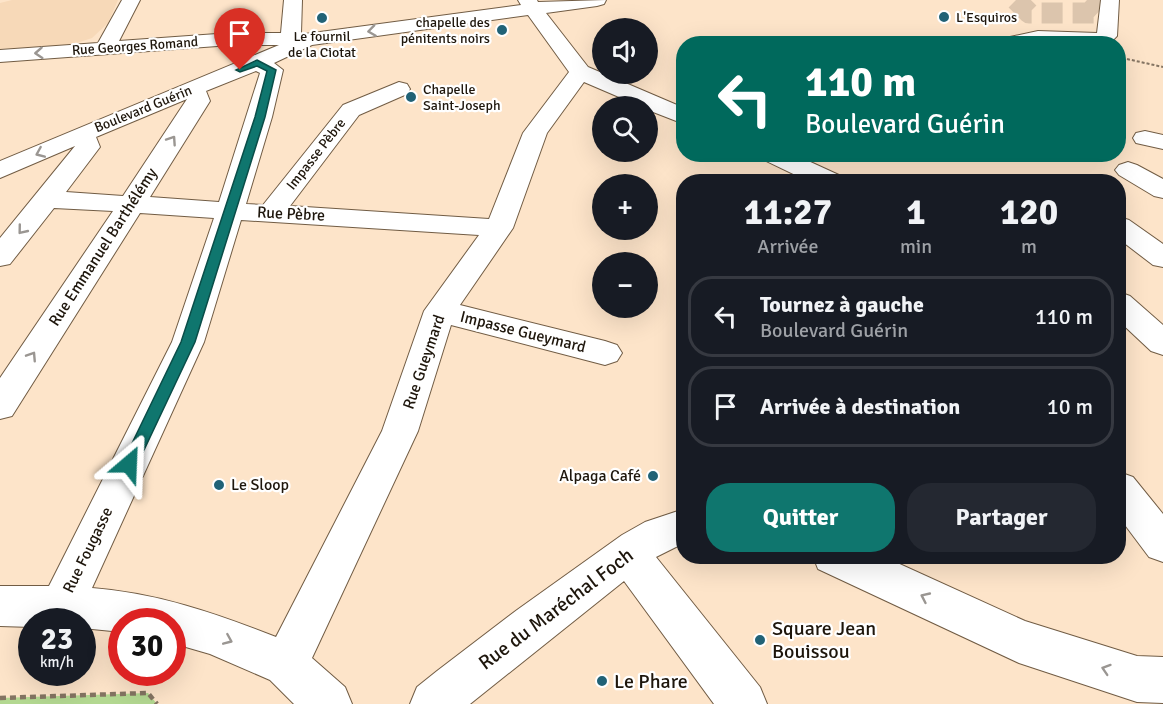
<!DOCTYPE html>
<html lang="fr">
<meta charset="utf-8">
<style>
:root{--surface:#171b24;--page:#242831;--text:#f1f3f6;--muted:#9ea1a6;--line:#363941;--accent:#0f766e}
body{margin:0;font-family:Signika,sans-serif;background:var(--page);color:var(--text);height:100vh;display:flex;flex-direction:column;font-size:22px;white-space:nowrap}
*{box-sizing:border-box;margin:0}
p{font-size:20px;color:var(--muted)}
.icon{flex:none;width:33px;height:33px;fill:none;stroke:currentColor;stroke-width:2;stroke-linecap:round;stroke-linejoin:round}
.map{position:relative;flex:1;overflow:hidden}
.side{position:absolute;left:676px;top:174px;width:450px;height:390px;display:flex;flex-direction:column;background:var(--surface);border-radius:24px;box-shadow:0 6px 24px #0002}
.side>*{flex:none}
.hud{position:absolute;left:676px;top:36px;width:450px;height:126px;border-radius:24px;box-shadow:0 6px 24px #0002;background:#00695c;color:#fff;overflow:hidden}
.controls{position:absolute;left:592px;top:18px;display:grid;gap:12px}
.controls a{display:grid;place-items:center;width:66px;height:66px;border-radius:50%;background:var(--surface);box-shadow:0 6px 24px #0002;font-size:30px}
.speed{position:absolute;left:18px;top:608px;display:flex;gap:12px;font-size:30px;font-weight:700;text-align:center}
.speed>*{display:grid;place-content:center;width:78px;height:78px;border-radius:50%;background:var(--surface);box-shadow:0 6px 24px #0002;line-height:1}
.speed small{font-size:15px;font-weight:400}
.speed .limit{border:9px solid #d22;background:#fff;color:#111}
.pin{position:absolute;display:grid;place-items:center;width:51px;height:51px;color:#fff;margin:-62px -26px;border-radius:50% 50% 50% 0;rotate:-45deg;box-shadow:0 0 6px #0007}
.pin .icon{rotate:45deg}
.me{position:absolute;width:66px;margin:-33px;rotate:26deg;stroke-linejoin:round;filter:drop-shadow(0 0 4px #0008)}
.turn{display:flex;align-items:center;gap:21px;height:126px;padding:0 30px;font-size:27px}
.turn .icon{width:78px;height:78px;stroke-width:2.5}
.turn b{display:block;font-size:42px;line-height:51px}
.eta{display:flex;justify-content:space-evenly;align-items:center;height:102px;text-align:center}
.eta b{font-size:36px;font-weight:700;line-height:42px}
.primary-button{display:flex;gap:12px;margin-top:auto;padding:12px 30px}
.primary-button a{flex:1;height:69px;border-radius:24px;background:var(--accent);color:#fff;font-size:24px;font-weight:700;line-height:69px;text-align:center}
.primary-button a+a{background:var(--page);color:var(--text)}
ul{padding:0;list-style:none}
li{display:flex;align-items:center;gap:18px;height:81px;margin:0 12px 9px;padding:0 18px;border:3px solid var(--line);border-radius:24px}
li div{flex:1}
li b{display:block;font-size:22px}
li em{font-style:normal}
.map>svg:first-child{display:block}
</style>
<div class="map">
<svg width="1163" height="704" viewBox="0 0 1163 704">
<rect width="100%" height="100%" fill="#fde4c9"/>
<path fill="#f7d9b8" d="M 12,0 L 118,0 L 108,23 L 92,38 L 71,45 L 0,49 L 0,3 Z"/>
<path fill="#b3d891" d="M 148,693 L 157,704 L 0,704 L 0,698 Z"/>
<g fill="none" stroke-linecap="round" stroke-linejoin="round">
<path stroke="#dcc5ad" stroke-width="21" stroke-dasharray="21 10" stroke-linecap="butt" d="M 1016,0 L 1029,13 L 1101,13 L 1087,0"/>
<defs>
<path id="minor" d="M 122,0 L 140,0 L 119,41 L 231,33 L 281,33 L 284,0 L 302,0 L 301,33 L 305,34 L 521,5 L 518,0 L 537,0 L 538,2 L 606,0 L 604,4 L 597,6 L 546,13 L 588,67 L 684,108 L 684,124 L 648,110 L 648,106 L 640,106 L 584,82 L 547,133 L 513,228 L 460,305 L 605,341 L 617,345 L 622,353 L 617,361 L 605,365 L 451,325 L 418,431 L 312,658 L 345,687 L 352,704 L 294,704 L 270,680 L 210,654 L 172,643 L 172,621 L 122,621 L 122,632 L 82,628 L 82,621 L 32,621 L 32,627 L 0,626 L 0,586 L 49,586 L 172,342 L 214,218 L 140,213 L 12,416 L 0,419 L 0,378 L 113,211 L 54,208 L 10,264 L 0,266 L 0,238 L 75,146 L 0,178 L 0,161 L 279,45 L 231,45 L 0,62 L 0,50 L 98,43 ZM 528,15 L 569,72 L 523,133 L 489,219 L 290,206 L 359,115 L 407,94 L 410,89 L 407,84 L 399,82 L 343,105 L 263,205 L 246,204 L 272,117 L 283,70 L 274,63 L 312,45 ZM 256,71 L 260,73 L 219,202 L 150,197 L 210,101 L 206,91 ZM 187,99 L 123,196 L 66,192 L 100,147 L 96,137 ZM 241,220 L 479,235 L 424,311 L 382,431 L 276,637 C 215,613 157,593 92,588 L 204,342 Z
M 1101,0 L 1119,0 L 1117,36 L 1110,43 L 993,44 L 996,40 L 1038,31 L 1097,33 Z
M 1145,131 L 1163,135 L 1163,149 L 1136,143 L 1133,138 L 1136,133 Z
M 759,154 L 793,154 L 841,176 L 845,182 L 810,182 L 762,159 Z
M 1128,162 L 1137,165 L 1163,179 L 1163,198 L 1154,196 L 1119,175 L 1115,170 L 1119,165 Z
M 1119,217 L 1129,220 L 1163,244 L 1163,267 L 1153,265 L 1119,239 Z
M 1119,292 L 1130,296 L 1163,325 L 1163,355 L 1151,351 L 1119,321 Z
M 1119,472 L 1133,477 L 1163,514 L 1163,562 L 1149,557 L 1119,517 Z
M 684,509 L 684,543 L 656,557 L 760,687 L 767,704 L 714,704 L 624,581 L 470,704 L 410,704 L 417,687 L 437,671 L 517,610 L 622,535 L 645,522 Z
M 813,556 L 882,556 L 1025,621 L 1137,656 L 1163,657 L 1163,703 L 1137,702 L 1019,663 L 818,569 Z"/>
</defs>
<use href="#minor" stroke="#715c44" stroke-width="2"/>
<path stroke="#847462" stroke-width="2" stroke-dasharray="3 2" stroke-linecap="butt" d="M 1127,59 L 1163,67"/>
<path stroke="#847462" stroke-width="4.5" stroke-dasharray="6 4" stroke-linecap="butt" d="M 0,698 L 148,693 L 157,704"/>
<use href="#minor" fill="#fff" fill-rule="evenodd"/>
</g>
<defs><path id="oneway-chevron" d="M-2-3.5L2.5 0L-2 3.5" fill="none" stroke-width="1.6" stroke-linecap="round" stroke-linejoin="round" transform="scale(1.5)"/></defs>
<g stroke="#9a9692">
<use href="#oneway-chevron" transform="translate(372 31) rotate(172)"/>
<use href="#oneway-chevron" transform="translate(39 53) rotate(176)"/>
<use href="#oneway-chevron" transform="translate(172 140) rotate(-56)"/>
<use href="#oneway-chevron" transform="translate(40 153) rotate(157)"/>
<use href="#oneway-chevron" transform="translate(22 230) rotate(129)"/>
<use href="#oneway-chevron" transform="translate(32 356) rotate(-57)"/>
<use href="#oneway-chevron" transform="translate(925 597) rotate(-155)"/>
<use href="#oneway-chevron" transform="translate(228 640) rotate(23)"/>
<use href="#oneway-chevron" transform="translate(1106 669) rotate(-162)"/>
</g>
<path fill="#0f766e" stroke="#0a4d48" stroke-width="1.5" d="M 257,60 L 276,70 L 265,117 L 195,342 L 135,469 L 129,470 L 124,469 L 122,464 L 181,342 L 255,117 L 267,71 L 257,66 L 240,72 L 236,70 Z"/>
<g fill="#216276" stroke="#fff" stroke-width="2">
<circle cx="944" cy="17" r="6"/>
<circle cx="322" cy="18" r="6"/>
<circle cx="502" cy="30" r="6"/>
<circle cx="411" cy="97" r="6"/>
<circle cx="653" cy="476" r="6"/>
<circle cx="219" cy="485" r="6"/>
<circle cx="760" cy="640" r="6"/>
<circle cx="602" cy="681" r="6"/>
</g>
<g text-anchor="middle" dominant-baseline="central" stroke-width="4.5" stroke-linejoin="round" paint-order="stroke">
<g font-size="14" fill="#1e160c" stroke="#fff" text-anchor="start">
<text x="956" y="17">L'Esquiros</text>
<text x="490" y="22" text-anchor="end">chapelle des<tspan x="490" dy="16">pénitents noirs</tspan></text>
<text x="322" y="36" text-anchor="middle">Le fournil<tspan x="322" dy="16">de la Ciotat</tspan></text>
<text x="423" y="89">Chapelle<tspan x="423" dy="16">Saint-Joseph</tspan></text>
</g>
<g font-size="14" fill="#1e160c" stroke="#fff">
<text transform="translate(135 46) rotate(-4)">Rue Georges Romand</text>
<text transform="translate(143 109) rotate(-22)">Boulevard Guérin</text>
<text transform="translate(316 154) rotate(-52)">Impasse Pèbre</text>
</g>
<g font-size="16" fill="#1e160c" stroke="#fff">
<text transform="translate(291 214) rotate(3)">Rue Pèbre</text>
<text transform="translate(103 247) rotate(-57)">Rue Emmanuel Barthélémy</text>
<text transform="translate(523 332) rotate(14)">Impasse Gueymard</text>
<text transform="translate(424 362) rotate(-71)">Rue Gueymard</text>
<text transform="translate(88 550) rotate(-64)">Rue Fougasse</text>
</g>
<g font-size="16" fill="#1e160c" stroke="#fff" text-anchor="end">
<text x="641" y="476">Alpaga Café</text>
<text x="231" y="485" text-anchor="start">Le Sloop</text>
</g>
<g font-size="20" fill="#1e160c" stroke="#fff">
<text transform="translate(556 609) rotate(-37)">Rue du Maréchal Foch</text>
</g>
<g font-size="20" fill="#1e160c" stroke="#fff" text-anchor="start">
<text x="772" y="628">Square Jean<tspan x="772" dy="23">Bouissou</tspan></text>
<text x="614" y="681">Le Phare</text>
</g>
</g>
</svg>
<div class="controls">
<a><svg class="icon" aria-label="sound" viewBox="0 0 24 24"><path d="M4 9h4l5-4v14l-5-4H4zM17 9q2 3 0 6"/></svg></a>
<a><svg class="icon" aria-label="search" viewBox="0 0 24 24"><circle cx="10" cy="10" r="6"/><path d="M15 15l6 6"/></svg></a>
<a>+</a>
<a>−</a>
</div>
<div class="speed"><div>23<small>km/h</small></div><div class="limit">30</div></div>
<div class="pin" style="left:240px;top:70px;background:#d93025"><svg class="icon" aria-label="arrive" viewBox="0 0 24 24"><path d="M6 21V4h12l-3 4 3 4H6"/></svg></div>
<svg class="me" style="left:129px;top:464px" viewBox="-20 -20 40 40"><path d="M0-17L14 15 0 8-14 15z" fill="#0f766e" stroke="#fff" stroke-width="4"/></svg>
<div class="hud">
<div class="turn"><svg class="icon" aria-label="left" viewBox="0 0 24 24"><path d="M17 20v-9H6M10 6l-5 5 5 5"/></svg><div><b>110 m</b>Boulevard Guérin</div></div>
</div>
<section class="side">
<div class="eta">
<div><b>11:27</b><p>Arrivée</p></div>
<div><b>1</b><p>min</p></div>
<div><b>120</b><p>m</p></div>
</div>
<ul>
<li><svg class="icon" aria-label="left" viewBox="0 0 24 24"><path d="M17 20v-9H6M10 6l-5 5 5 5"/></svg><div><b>Tournez à gauche</b><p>Boulevard Guérin</p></div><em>110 m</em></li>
<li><svg class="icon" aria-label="arrive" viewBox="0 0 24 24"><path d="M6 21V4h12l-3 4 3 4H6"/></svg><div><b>Arrivée à destination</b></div><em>10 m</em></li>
</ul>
<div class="primary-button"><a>Quitter</a><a>Partager</a></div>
</section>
</div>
